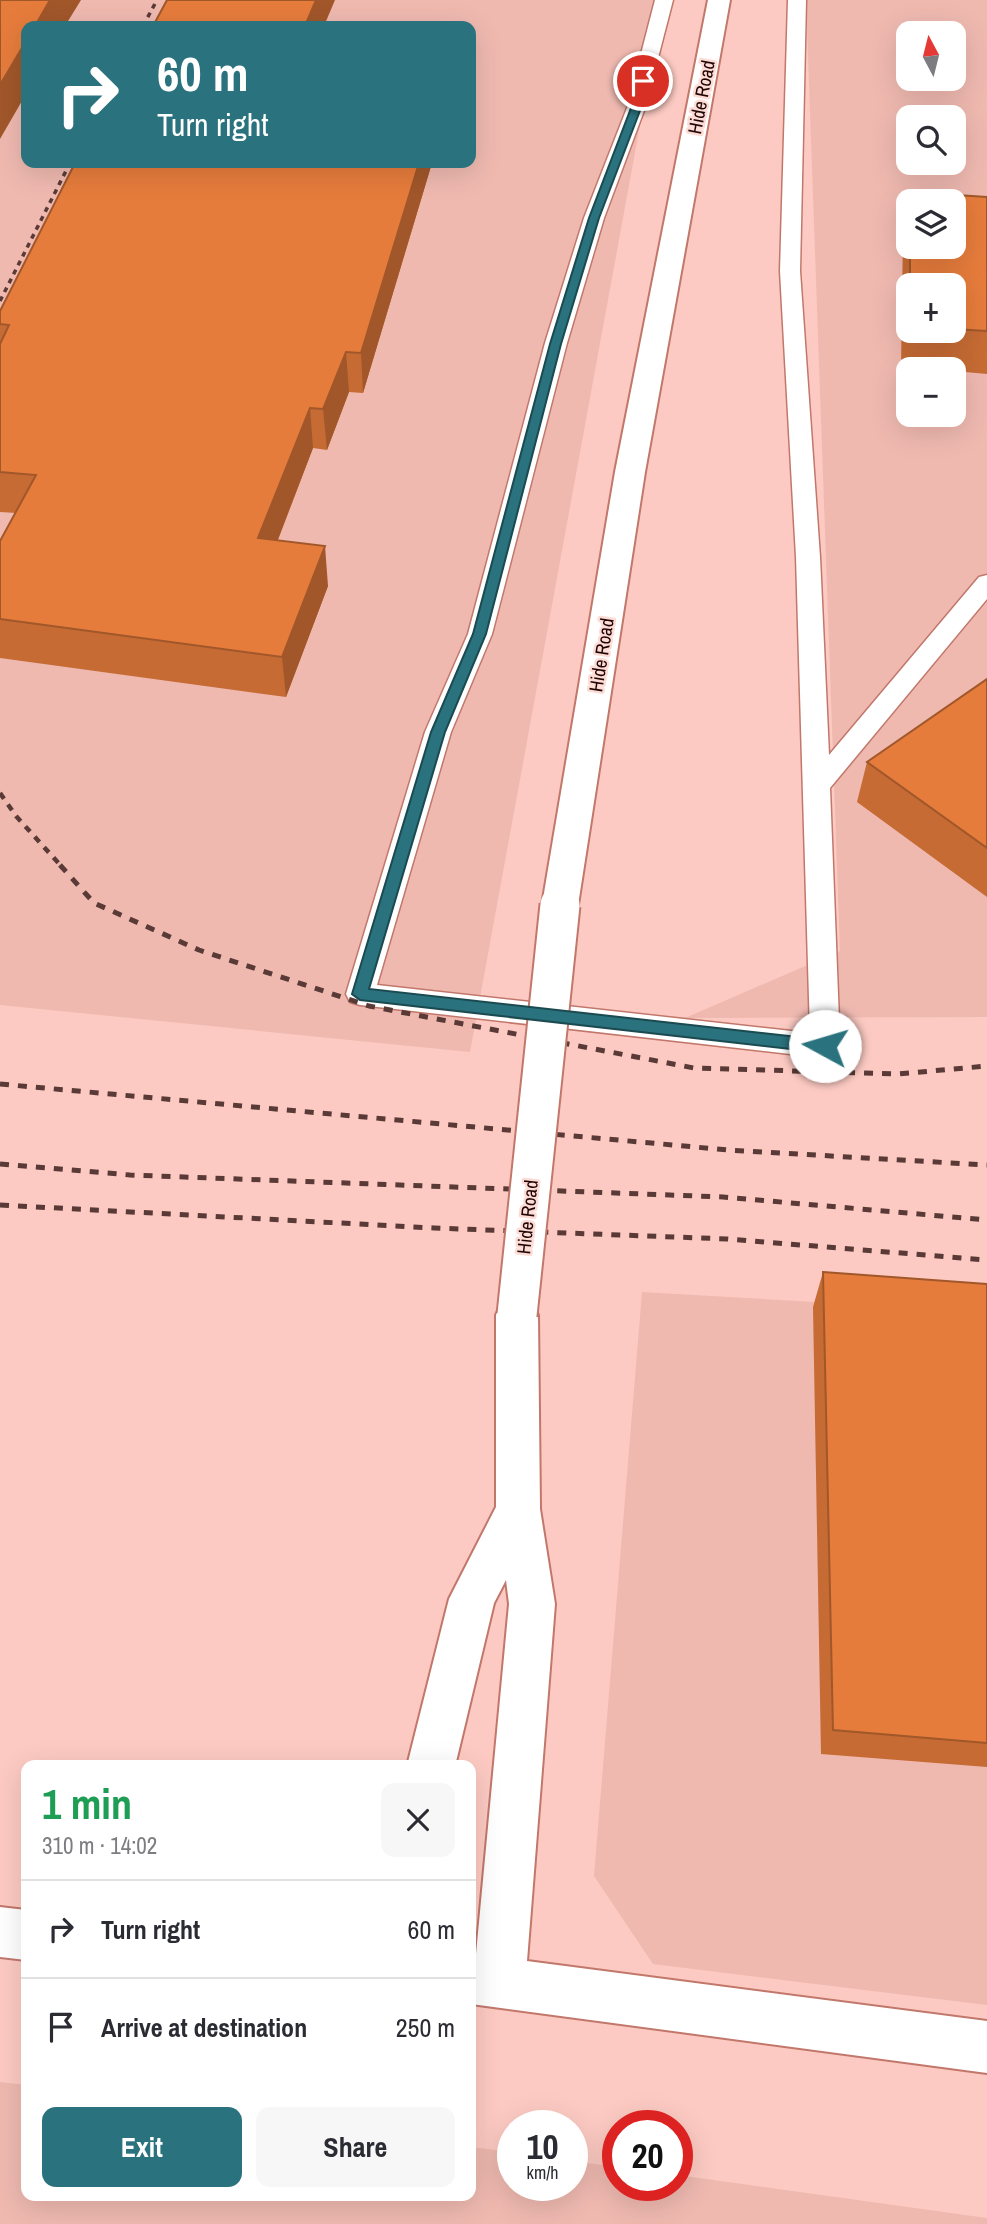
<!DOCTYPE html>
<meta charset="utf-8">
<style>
:root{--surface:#fff;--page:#f7f7f7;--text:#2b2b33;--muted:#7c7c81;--line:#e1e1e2;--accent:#2a727d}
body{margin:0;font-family:"Archivo Narrow",sans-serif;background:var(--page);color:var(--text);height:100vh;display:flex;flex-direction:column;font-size:26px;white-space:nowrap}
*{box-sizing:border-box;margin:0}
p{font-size:23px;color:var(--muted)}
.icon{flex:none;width:38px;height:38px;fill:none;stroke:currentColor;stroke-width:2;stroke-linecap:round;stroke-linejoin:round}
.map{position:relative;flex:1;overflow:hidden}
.panel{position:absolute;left:21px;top:1760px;width:455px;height:441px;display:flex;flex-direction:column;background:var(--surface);border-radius:14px;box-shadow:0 7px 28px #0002}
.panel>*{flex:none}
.banner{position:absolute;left:21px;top:21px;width:455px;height:147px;border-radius:14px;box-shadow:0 7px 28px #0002;background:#2a727d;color:#fff;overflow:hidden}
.needle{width:46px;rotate:353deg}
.buttons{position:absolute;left:896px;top:21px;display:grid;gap:14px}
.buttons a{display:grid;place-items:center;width:70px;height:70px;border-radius:14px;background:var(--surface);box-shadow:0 7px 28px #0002;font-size:35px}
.speed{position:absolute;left:497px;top:2110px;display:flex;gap:14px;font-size:35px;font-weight:700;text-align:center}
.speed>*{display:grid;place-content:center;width:91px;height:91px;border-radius:50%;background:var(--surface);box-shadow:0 7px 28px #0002;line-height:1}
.speed small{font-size:18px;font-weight:400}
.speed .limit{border:10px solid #d22;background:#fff;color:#111}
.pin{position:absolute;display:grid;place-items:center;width:60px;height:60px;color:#fff;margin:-30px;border:4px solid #fff;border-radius:50%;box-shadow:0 2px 7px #0007}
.me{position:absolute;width:77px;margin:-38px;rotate:276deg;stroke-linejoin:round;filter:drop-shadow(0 0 5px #0008)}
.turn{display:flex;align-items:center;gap:24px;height:147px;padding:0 21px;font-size:32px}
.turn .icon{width:91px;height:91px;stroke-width:2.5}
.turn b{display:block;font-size:49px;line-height:60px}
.round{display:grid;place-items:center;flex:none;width:74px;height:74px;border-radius:14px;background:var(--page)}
.headline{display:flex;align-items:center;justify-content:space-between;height:119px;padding:0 21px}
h1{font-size:42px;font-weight:800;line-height:52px;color:#1e9e55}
.button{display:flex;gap:14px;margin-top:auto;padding:14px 21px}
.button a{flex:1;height:80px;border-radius:14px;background:var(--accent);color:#fff;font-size:28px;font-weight:800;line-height:80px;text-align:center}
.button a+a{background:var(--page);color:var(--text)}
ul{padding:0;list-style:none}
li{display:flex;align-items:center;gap:21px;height:98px;padding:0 21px;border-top:2px solid var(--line)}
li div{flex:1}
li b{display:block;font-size:26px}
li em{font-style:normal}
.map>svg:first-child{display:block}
</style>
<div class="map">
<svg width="987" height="2224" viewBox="0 0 987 2224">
<rect width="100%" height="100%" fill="#fccac2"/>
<path fill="#efb9b0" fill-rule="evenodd" d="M 0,0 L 663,0 L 470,1052 L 0,1005 ZM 26,26 L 471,26 L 471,163 L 26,163 Z
M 806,0 L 987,0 L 987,1017 L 685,1018 L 840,951 ZM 908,33 L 954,33 L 954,79 L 908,79 ZM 908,117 L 954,117 L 954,163 L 908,163 ZM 908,201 L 954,201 L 954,247 L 908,247 ZM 908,285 L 954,285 L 954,331 L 908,331 ZM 908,369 L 954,369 L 954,415 L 908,415 Z
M 642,1292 L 987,1312 L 987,2005 L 653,1964 L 594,1876 Z
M 0,2082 L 26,2085 L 26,2196 L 471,2196 L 471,2147 L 513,2152 L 513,2186 L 572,2186 L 572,2161 L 618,2167 L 618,2186 L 677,2186 L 677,2175 L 987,2218 L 987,2224 L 0,2224 Z"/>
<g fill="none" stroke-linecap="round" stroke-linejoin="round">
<defs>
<path id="lane" d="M 655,0 L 673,0 L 645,108 L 604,218 L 567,343 L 492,634 L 451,732 L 377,985 L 810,1033 L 796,557 L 780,271 L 788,0 L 806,0 L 800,271 L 820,557 L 829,755 L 979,577 L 987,575 L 987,599 L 830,788 L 840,1046 L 835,1054 L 825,1058 L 360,1005 L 350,1002 L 346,994 L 425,732 L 468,634 L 545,343 L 584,218 L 627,108 Z"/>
<path id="secondary" d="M 708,0 L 730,0 L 645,472 L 578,905 L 573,914 L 560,918 L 547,914 L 542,905 L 615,472 Z
M 517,1297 L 532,1302 L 538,1315 L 540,1509 L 555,1604 L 527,1961 L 987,2021 L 987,2073 L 471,2004 L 471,1954 L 476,1954 L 509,1604 L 506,1580 L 494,1603 L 455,1766 L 407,1766 L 449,1599 L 496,1507 L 496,1315 L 502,1302 Z
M 0,1907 L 26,1910 L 26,1960 L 0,1957 Z"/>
</defs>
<use href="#lane" stroke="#c2776b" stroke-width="3"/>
<use href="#secondary" stroke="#c2776b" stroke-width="4"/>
<use href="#lane" fill="#fff" fill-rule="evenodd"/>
<use href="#secondary" fill="#fff" fill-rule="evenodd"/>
<path stroke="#5a3a36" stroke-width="3.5" stroke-dasharray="5 5" stroke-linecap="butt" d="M 143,26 L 157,0
M 0,301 L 70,163"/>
<path stroke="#5a3a36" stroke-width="4.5" stroke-dasharray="7 7" stroke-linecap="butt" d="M 0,793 L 16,816 L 62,867"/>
<path stroke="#5a3a36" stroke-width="5" stroke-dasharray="9 9" stroke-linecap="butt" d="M 60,865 L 94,903 L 199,950 L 369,1006 L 694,1068 L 898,1074 L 987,1066
M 0,1084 L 728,1150 L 987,1165
M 0,1164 L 130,1175 L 723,1197 L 987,1220
M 0,1205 L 434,1228 L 727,1239 L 987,1260"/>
<defs>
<path id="secondary-bridge" d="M 517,1315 L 560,905"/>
</defs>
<use href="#secondary-bridge" stroke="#c2776b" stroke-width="43" stroke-linecap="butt"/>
<use href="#secondary-bridge" stroke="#fff" stroke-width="39"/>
</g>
<path fill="#c66b34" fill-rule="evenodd" d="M 432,163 L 363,393 L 349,392 L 327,450 L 313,448 L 278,540 L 328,586 L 286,697 L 0,658 L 0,541 L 16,513 L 0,512 L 0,311 Z
M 911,192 L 987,197 L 987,374 L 954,371 L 954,369 L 928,369 L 901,367 L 903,233 L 908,205 L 908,247 L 954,247 L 954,201 L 909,201 ZM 908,285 L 954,285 L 954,331 L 908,331 Z
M 987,679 L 987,897 L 857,802 L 867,762 Z
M 823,1272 L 987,1284 L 987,1767 L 821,1754 L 813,1307 Z"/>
<path fill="#a1572a" d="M 50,0 L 81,0 L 65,26 L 35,26 Z
M 316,0 L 335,0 L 324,26 L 305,26 Z
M 26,41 L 26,94 L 0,139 L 0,85 Z
M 419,163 L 432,163 L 363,393 L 361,353 Z
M 346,352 L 349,392 L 327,450 L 323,409 Z
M 310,408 L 313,448 L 263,578 L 258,538 Z
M 325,546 L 328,586 L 286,697 L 282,657 Z"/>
<path fill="#e67c3c" stroke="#a1572a" stroke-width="2" d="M 0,0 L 50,0 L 35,26 L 26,26 L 26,41 L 0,85 Z
M 167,0 L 316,0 L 305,26 L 153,26 Z
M 75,163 L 419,163 L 361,353 L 346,352 L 323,409 L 310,408 L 258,538 L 325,546 L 282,657 L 0,619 L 0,541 L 36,475 L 0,472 L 0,344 L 9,325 L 0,324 L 0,311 Z
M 911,192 L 987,197 L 987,331 L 954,329 L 954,285 L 910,285 L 910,247 L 954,247 L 954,201 L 911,201 Z
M 987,679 L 987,848 L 867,762 Z
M 823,1272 L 987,1284 L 987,1743 L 833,1730 Z"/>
<path fill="#2a727d" stroke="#1b4a51" stroke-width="2" d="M 643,78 L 648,81 L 641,108 L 599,218 L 561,344 L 486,634 L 445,732 L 369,989 L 825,1040 L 833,1046 L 825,1053 L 360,1000 L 352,994 L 431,732 L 473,634 L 550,344 L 589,218 L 631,108 L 638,81 Z"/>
<g text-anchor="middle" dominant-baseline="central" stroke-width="5" stroke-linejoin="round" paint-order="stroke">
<g font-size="19" fill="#1f0503" stroke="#fedcd6">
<text transform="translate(701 97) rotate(-79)">Hide Road</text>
<text transform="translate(601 655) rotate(-81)">Hide Road</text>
<text transform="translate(527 1217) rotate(-84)">Hide Road</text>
</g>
</g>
</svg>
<div class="buttons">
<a><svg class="needle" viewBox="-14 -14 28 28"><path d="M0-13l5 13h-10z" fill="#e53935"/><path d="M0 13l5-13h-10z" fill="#7c7c81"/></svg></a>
<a><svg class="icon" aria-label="search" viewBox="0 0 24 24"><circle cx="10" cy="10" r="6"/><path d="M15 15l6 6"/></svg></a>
<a><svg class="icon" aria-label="layers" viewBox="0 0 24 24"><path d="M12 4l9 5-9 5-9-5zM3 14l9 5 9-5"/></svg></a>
<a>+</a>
<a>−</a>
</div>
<div class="speed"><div>10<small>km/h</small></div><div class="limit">20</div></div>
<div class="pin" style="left:643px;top:81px;background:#d93025"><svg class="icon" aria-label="arrive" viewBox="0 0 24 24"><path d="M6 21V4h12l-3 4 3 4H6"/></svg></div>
<svg class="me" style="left:825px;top:1046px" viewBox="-20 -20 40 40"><circle r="19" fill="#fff"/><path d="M0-13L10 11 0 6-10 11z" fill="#2a727d"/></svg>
<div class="banner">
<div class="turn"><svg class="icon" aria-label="right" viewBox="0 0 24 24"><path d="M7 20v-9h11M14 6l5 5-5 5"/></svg><div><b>60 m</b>Turn right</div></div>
</div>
<section class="panel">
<div class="headline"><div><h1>1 min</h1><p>310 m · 14:02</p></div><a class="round"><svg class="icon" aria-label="close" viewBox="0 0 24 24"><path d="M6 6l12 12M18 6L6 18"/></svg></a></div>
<ul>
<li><svg class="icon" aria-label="right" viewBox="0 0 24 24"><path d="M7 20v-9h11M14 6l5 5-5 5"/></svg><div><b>Turn right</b></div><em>60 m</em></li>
<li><svg class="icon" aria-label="arrive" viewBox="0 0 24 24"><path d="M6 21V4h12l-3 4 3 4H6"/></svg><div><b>Arrive at destination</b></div><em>250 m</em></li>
</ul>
<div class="button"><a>Exit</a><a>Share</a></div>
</section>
</div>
